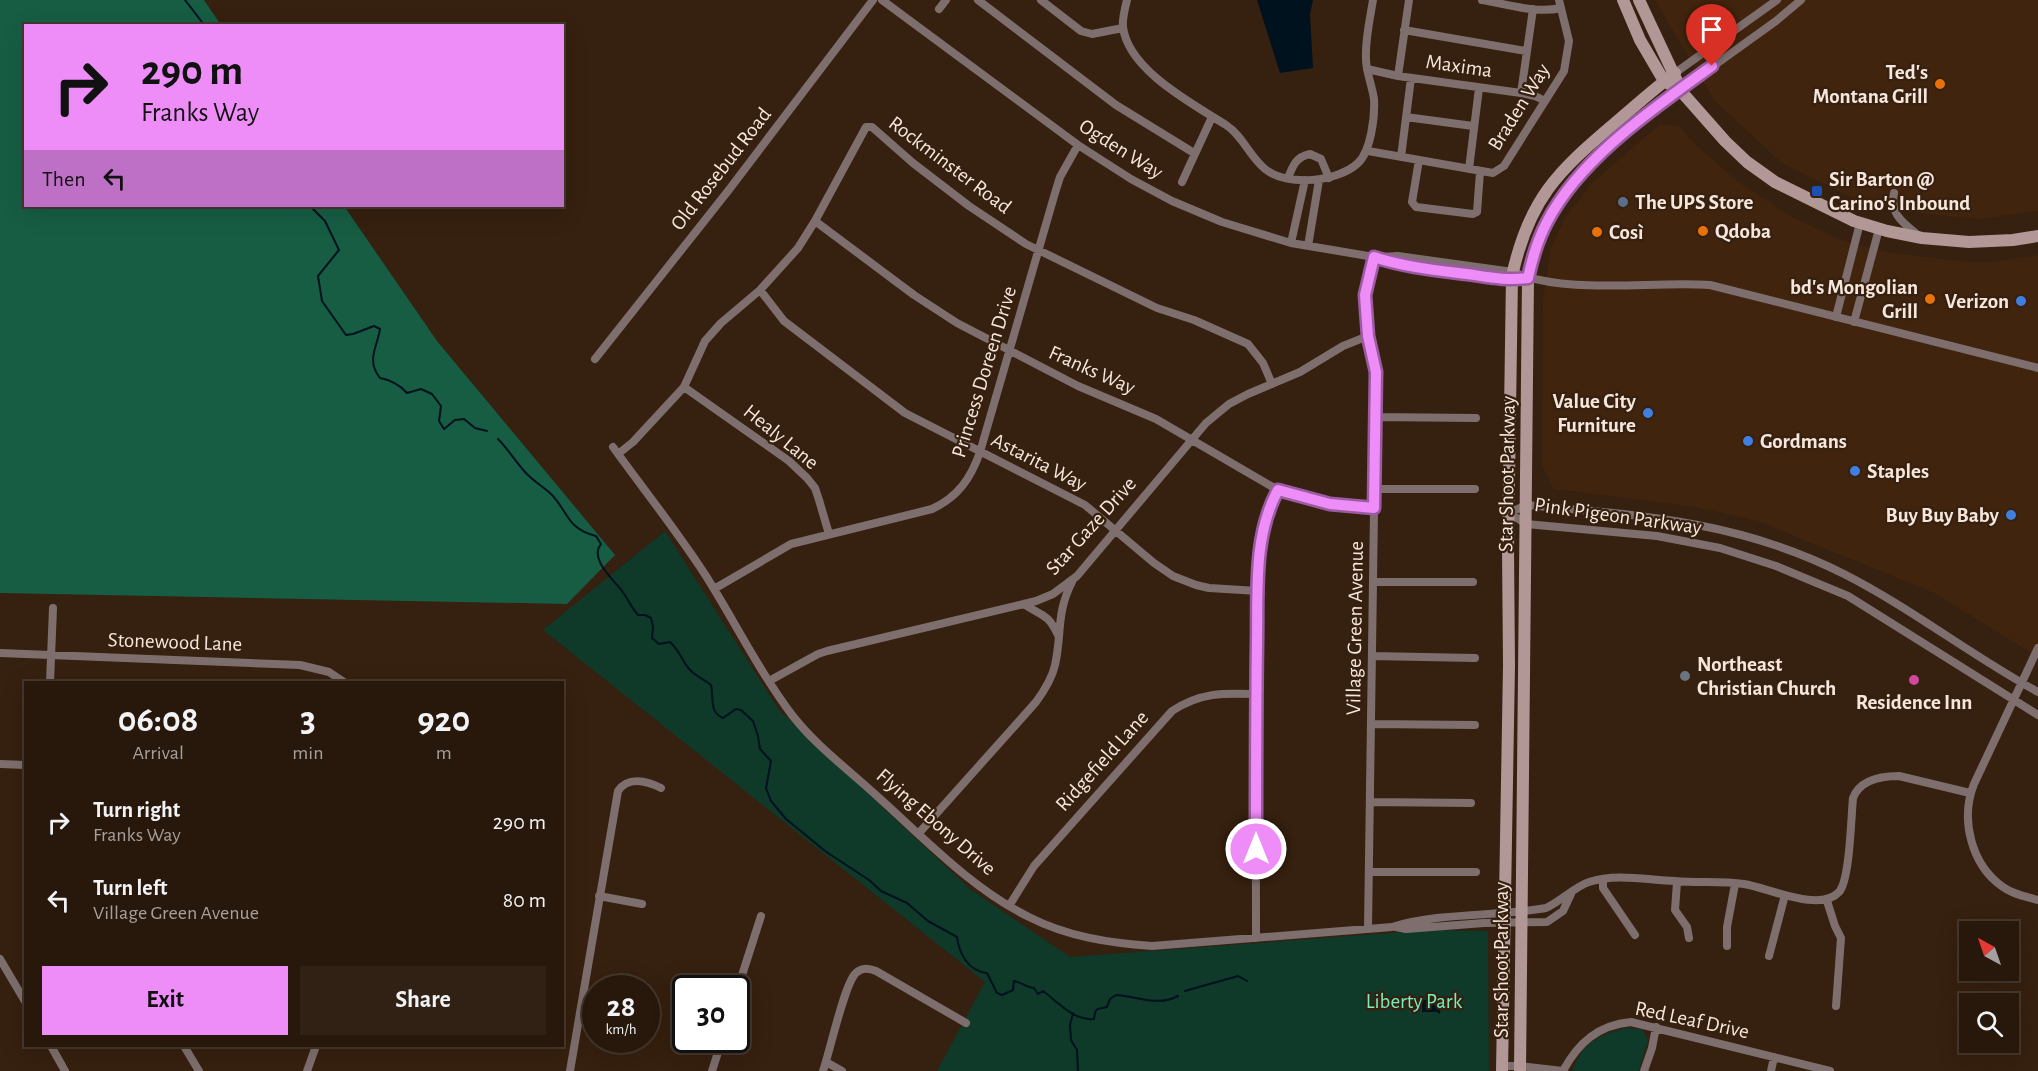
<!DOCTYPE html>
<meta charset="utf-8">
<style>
:root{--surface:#28180b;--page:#302114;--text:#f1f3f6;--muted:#a5a09d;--line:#44372c;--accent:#ee8cf8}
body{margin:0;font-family:"Alegreya Sans",sans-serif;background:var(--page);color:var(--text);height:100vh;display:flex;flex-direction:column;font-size:22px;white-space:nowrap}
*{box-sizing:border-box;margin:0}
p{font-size:20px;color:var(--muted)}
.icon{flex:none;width:33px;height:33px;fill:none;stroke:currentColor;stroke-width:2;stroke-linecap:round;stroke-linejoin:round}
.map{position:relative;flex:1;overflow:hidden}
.sheet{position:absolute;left:24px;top:681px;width:540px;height:366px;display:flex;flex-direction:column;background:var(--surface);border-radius:0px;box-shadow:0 6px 24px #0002,0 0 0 2px var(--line)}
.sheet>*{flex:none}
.hud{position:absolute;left:24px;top:24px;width:540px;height:183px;border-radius:0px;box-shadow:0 6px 24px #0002,0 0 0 2px var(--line);background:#ee8cf8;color:#111;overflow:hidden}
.needle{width:39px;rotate:320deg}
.controls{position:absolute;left:1959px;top:921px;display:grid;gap:12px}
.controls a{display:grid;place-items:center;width:60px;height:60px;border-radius:0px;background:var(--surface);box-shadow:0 6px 24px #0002,0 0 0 2px var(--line);font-size:30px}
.speed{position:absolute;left:582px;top:975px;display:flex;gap:12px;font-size:30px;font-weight:700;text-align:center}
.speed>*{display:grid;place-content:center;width:78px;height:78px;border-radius:50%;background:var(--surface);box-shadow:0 6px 24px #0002,0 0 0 2px var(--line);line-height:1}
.speed small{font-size:15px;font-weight:400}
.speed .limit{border:3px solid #111;border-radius:9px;background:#fff;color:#111}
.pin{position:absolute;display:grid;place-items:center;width:51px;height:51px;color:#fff;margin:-62px -26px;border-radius:50% 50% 50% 0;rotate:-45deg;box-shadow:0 0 6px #0007}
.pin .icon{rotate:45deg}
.me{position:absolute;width:66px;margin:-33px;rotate:0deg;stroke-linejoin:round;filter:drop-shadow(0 0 4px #0008)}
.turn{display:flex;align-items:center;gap:21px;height:126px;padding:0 18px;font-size:27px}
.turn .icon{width:78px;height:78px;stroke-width:2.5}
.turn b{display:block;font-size:42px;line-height:51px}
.then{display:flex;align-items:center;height:57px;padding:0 18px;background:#0003;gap:12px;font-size:22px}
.eta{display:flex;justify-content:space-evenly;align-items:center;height:102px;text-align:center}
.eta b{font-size:36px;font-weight:600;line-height:42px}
.button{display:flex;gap:12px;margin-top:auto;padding:12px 18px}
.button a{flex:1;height:69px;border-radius:0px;background:var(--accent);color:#111;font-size:24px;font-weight:600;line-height:69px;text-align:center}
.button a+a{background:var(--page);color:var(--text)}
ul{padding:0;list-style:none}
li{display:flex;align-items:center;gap:18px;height:78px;padding:0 18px}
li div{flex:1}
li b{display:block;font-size:22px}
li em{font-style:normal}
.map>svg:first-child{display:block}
</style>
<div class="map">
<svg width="2038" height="1071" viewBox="0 0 2038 1071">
<rect width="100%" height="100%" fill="#36200f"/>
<path fill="#40240e" d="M 1655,0 L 2038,0 L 2038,211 L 1980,219 L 1917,213 L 1849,196 L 1782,163 L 1714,100 Z
M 1660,124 L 1680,127 L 1696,145 L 1737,181 L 1790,216 L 1843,241 L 1892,253 L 1968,262 L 1993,262 L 2038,255 L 2038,657 L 1934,593 L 1758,521 L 1695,507 L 1554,489 L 1542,465 L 1543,299 L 1551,248 L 1566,216 L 1593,182 Z"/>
<path fill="#0f3929" d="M 665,531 L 779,710 L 970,889 L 1070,957 L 1431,930 L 1488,931 L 1489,1071 L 937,1071 L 985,982 L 543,630 Z
M 1625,1028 L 1642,1029 L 1648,1040 L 1639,1071 L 1572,1071 C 1584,1042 1596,1036 1625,1028 Z"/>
<path fill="#165d44" d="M 0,0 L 204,0 L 221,25 L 26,26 L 26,206 L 344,206 L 437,341 L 615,555 L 567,604 L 0,593 Z"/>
<path fill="#00121e" d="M 1257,0 L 1313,0 L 1310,14 L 1313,68 L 1280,73 Z
M 1438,998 L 1441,998 L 1440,1014 L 1437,1012 L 1422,1012 L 1422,1000 L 1437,1000 Z"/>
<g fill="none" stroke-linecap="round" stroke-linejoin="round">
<path stroke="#00121e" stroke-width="2" d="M 185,0 L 205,26
M 310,206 L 325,221 L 339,250 L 318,276 L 322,301 L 346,335 L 353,334 L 374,326 L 380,329 C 377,348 366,360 380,378 C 391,380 399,384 407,393 L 421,389 L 432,394 L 441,406 L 439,421 L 444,429 L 455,420 L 464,419 L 475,428 L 487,431
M 498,439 C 508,449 515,461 525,472 C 532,480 542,486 550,493 C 568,510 566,529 596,536 L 601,544 C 589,559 613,579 622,591 C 628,599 631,607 638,615 L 645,615 L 651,618 L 653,627 L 652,638 L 659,644 L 670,642 C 681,652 682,662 691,671 C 696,676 705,680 711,685 C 714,699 709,712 723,718 L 736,709 L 741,710 L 753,721 L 758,736 L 760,749 L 771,761 L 766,788 L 771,801 L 786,819 L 825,851 L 869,880 L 881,891 L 907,903 L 928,921 L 957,937 C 959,953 968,971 987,973 L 997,993 L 1002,995 L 1013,990 L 1014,981 C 1021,982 1026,987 1034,988 L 1038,994 L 1043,991 C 1058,1002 1074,1021 1094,1019 C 1096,1005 1097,1010 1107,1007 L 1110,999 L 1116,995 C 1137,996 1158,1007 1178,996
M 1185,991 L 1238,976 L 1247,981
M 1073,1013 L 1070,1025 L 1071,1040 L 1077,1050 L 1078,1071"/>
<path stroke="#7e6f6e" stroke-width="8" d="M 882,0 L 1078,145 L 1131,179 L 1172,201 L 1222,222 L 1291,243 L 1374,257 L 1397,265 L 1512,280 L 1528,278
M 978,0 L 1116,105 L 1194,153
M 1041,0 L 1081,31 L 1092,34 L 1123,28
M 1127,0 C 1125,8 1122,19 1123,27 C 1128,70 1193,104 1226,125 C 1243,136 1249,156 1265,169 C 1287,187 1338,182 1358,163 C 1371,151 1375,116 1374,99 C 1372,85 1366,72 1366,59 C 1365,39 1370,19 1373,0
M 1482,0 C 1507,4 1536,14 1561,8
M 939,9 L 946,0
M 1404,30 L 1526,51
M 1367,69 L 1398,76 L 1521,93 L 1535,96 L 1545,101
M 1675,73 L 1777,0
M 1398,76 L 1409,0
M 1680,90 L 1776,21 L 1801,0
M 1521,93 L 1533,9
M 1406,117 L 1473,126
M 1368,151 L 1493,173 L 1504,166 L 1564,71 L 1569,41 L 1559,0
M 1401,157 L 1411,78
M 1419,160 L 1412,202 L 1416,207 L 1473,214 L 1477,212 L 1480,172
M 1469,169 L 1479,88
M 1288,178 C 1293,165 1296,157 1310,154 L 1321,159 L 1329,178
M 1182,182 L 1212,117
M 1894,193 C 1889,216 1906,224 1921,238
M 815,221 L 914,295 L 957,323 L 1078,386 L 1156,419 L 1278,490 L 1330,504 L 1374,508
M 1291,243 L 1305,180
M 1308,246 L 1319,180
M 1380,257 L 1398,256 L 1513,272 C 1567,295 1650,281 1710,285 L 2038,368
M 760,290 L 784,321 L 905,413 L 1085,505 L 1154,563 L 1173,576 L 1196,585 L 1209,588 L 1258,591
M 1836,317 L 1860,223
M 1854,322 L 1879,229
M 595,359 L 728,191 L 873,0
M 684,387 L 789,461 L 807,478 L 815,488 L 819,500 L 829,534
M 1375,417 L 1476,418
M 613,447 C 644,490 677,531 706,576 C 735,622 759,671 792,715 C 816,746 849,770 877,796 C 925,839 972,889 1029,917 C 1068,937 1110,943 1152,946 L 1392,927 C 1442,912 1495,917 1546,908 C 1561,901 1576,886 1589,882 C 1617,873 1646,880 1675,881 C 1698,883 1721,881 1744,884 C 1769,888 1820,913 1839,892 C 1850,880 1851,817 1853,798 C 1860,780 1881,776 1899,776 L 1970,793
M 618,454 L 633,442 L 684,387 L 705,341 L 721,323 L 760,290 L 798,248 L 815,221 L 866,127 L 872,127 L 913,163 L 969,206 L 1026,244 L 1157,308 L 1194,320 L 1248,344 L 1263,363 L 1272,384
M 1374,489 L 1475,489
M 1509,513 L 1526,524 L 1657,536 L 1720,548 L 1776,566 L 1848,596 L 2038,715
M 1509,513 L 1526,505 C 1640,515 1740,521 1844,574 C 1911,608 1972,656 2038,692
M 1373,582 L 1473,582
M 714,589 L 791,544 L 932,509 C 958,497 971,478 980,452 L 1055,193 L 1060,177 L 1078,145
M 1024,604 C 1042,617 1047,612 1058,635
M 2038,648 L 1974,784 C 1960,819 1971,865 2003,887 C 2013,894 2026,897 2038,900
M 0,653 L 300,665 L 329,672 L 344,682
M 1372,656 L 1475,658
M 769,681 L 818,654 L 827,651 L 1036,601 L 1053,594 L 1077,576 L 1206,423 L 1229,404 L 1248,394 L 1300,372 L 1343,346 L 1368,336
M 50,682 L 53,608
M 1371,724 L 1475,725
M 0,764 L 26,765
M 1370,802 L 1471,803
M 919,833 L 1036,702 C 1044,691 1052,679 1055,665 C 1062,634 1056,613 1072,582
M 1369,872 L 1476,872
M 1603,879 L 1603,888 L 1635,935
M 1677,882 L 1675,910 L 1687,927 L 1689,938
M 599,896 L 642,904
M 1827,901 L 1835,926 L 1841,938 L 1836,1006
M 1009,906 L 1034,866 L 1172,711 C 1201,692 1223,693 1256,694
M 1396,927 L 1406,929 L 1484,923 L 1547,922 L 1563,911 L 1571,894
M 1368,928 L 1376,372 L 1368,336 L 1365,295 L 1374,257
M 1256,938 C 1256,845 1255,752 1257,660 C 1258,604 1251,540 1278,490
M 1727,946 L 1727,927 L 1735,884
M 1769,956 L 1785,895
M 0,959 L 26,1003
M 736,994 L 761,916
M 580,1012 L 596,1014
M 51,1046 L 65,1071
M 184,1046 L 199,1071
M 826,1062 L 842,1071
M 1502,1066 L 1520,1066 L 1563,1071
M 307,1071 L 316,1046
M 570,1071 L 618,791 C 628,776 647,781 661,788
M 712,1071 L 722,1040
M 823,1071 C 830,1051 844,986 855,974 C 861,967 869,968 876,971 L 966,1023
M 1563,1071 C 1578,1043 1598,1025 1631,1022 L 1830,1071
M 1644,1071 L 1652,1048 L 1656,1027
M 1771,1071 L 1774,1057"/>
<path stroke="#b19897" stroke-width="12" d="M 1623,0 L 1640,40 L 1664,81 L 1680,90 L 1725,141 L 1747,162 L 1775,182 L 1854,221 L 1887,231 L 1922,238 L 1969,242 L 2013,240 L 2038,236
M 1639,0 L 1677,81
M 1502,1071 L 1509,666 L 1508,548 L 1512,276 C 1529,199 1557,172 1615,123 C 1635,106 1654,89 1675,73
M 1520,1071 L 1528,278 C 1548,189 1608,141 1680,90"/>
</g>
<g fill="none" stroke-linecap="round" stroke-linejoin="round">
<defs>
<path id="route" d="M 1256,849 C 1256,780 1256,711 1257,643 C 1258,591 1253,536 1278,490 L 1330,504 L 1374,508 L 1376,372 L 1368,336 L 1365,295 L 1374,257 C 1404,267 1435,270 1467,274 C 1488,277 1507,281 1528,278 C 1532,259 1538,239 1547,222 C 1580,158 1654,108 1712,66"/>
</defs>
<use href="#route" stroke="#9b5ba1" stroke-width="15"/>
<use href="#route" stroke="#ee8cf8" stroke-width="10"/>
</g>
<g fill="#e8710a" stroke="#36200f" stroke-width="2">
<circle cx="1940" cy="84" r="6"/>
<circle cx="1703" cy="231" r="6"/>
<circle cx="1597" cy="232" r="6"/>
<circle cx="1930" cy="299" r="6"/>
</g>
<rect fill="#1a4fb4" stroke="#36200f" stroke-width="2" x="1811" y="185" width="12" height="12" rx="3"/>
<circle fill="#5c6f8a" stroke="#36200f" stroke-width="2" cx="1623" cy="202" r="6"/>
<g fill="#3f7fe0" stroke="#36200f" stroke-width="2">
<circle cx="2021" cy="301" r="6"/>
<circle cx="1648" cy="413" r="6"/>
<circle cx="1748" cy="441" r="6"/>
<circle cx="1855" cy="471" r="6"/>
<circle cx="2011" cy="515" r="6"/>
</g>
<circle fill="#6b7280" stroke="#36200f" stroke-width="2" cx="1685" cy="676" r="6"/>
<circle fill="#d1479c" stroke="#36200f" stroke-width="2" cx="1914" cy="680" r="6"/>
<g text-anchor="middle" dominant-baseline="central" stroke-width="4.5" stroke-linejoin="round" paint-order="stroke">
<g font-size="21" fill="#f6e6dc" stroke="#36200f">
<text transform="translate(1459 66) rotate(8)">Maxima</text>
<text transform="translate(1519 107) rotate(-58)">Braden Way</text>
<text transform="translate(1121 149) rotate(32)">Ogden Way</text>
<text transform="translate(950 165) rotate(37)">Rockminster Road</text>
<text transform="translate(721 169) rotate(-52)">Old Rosebud Road</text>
<text transform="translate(1092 370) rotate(24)">Franks Way</text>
<text transform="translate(984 372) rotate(-73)">Princess Doreen Drive</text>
<text transform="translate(781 437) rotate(39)">Healy Lane</text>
<text transform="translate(1039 462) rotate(27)">Astarita Way</text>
<text transform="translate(1507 474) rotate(-89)">Star Shoot Parkway</text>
<text transform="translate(1618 516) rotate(8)">Pink Pigeon Parkway</text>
<text transform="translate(1091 526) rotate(-48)">Star Gaze Drive</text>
<text transform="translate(1355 628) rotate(-89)">Village Green Avenue</text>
<text transform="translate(175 642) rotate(2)">Stonewood Lane</text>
<text transform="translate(1102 761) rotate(-48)">Ridgefield Lane</text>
<text transform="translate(936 822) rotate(41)">Flying Ebony Drive</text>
<text transform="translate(1501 960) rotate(-90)">Star Shoot Parkway</text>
<text transform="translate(1692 1020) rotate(12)">Red Leaf Drive</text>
</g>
<g font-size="21" font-weight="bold" fill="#f6e6dc" stroke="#36200f" text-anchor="start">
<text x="1928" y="72" text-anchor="end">Ted's<tspan x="1928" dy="24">Montana Grill</tspan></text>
<text x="1829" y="179">Sir Barton @<tspan x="1829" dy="24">Carino's Inbound</tspan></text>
<text x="1635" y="202">The UPS Store</text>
<text x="1715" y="231">Qdoba</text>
<text x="1609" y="232">Così</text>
<text x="1918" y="287" text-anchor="end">bd's Mongolian<tspan x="1918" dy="24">Grill</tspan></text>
<text x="2009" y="301" text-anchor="end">Verizon</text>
<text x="1636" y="401" text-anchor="end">Value City<tspan x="1636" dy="24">Furniture</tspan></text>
<text x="1760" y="441">Gordmans</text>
<text x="1867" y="471">Staples</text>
<text x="1999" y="515" text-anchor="end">Buy Buy Baby</text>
<text x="1697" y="664">Northeast<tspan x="1697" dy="24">Christian Church</tspan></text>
<text x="1914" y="702" text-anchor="middle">Residence Inn</text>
</g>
<g font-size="21" fill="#76efbe" stroke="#36200f">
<text x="1414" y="1001">Liberty Park</text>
</g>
</g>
</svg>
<div class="controls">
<a><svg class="needle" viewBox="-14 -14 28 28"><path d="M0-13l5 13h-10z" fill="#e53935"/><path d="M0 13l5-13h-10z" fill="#a5a09d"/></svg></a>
<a><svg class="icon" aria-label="search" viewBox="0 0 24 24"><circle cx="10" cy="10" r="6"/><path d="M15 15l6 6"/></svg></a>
</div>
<div class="speed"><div>28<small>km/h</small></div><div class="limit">30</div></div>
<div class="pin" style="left:1712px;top:66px;background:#d93025"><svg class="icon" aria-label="arrive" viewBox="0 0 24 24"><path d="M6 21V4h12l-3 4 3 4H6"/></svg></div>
<svg class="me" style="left:1256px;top:849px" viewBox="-20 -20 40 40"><circle r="17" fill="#ee8cf8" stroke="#fff" stroke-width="3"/><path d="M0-11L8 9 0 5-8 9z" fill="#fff"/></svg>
<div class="hud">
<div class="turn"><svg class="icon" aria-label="right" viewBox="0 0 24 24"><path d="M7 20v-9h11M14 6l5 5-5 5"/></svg><div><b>290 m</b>Franks Way</div></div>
<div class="then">Then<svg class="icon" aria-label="left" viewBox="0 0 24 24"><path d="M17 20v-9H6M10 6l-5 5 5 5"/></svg></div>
</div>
<section class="sheet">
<div class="eta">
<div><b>06:08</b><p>Arrival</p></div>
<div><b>3</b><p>min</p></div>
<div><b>920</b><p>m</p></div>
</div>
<ul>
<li><svg class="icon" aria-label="right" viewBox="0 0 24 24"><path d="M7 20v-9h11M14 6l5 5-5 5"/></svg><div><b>Turn right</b><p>Franks Way</p></div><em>290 m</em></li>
<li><svg class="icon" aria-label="left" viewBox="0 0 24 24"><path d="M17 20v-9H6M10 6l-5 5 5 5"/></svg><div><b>Turn left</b><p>Village Green Avenue</p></div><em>80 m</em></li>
</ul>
<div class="button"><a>Exit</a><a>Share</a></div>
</section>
</div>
